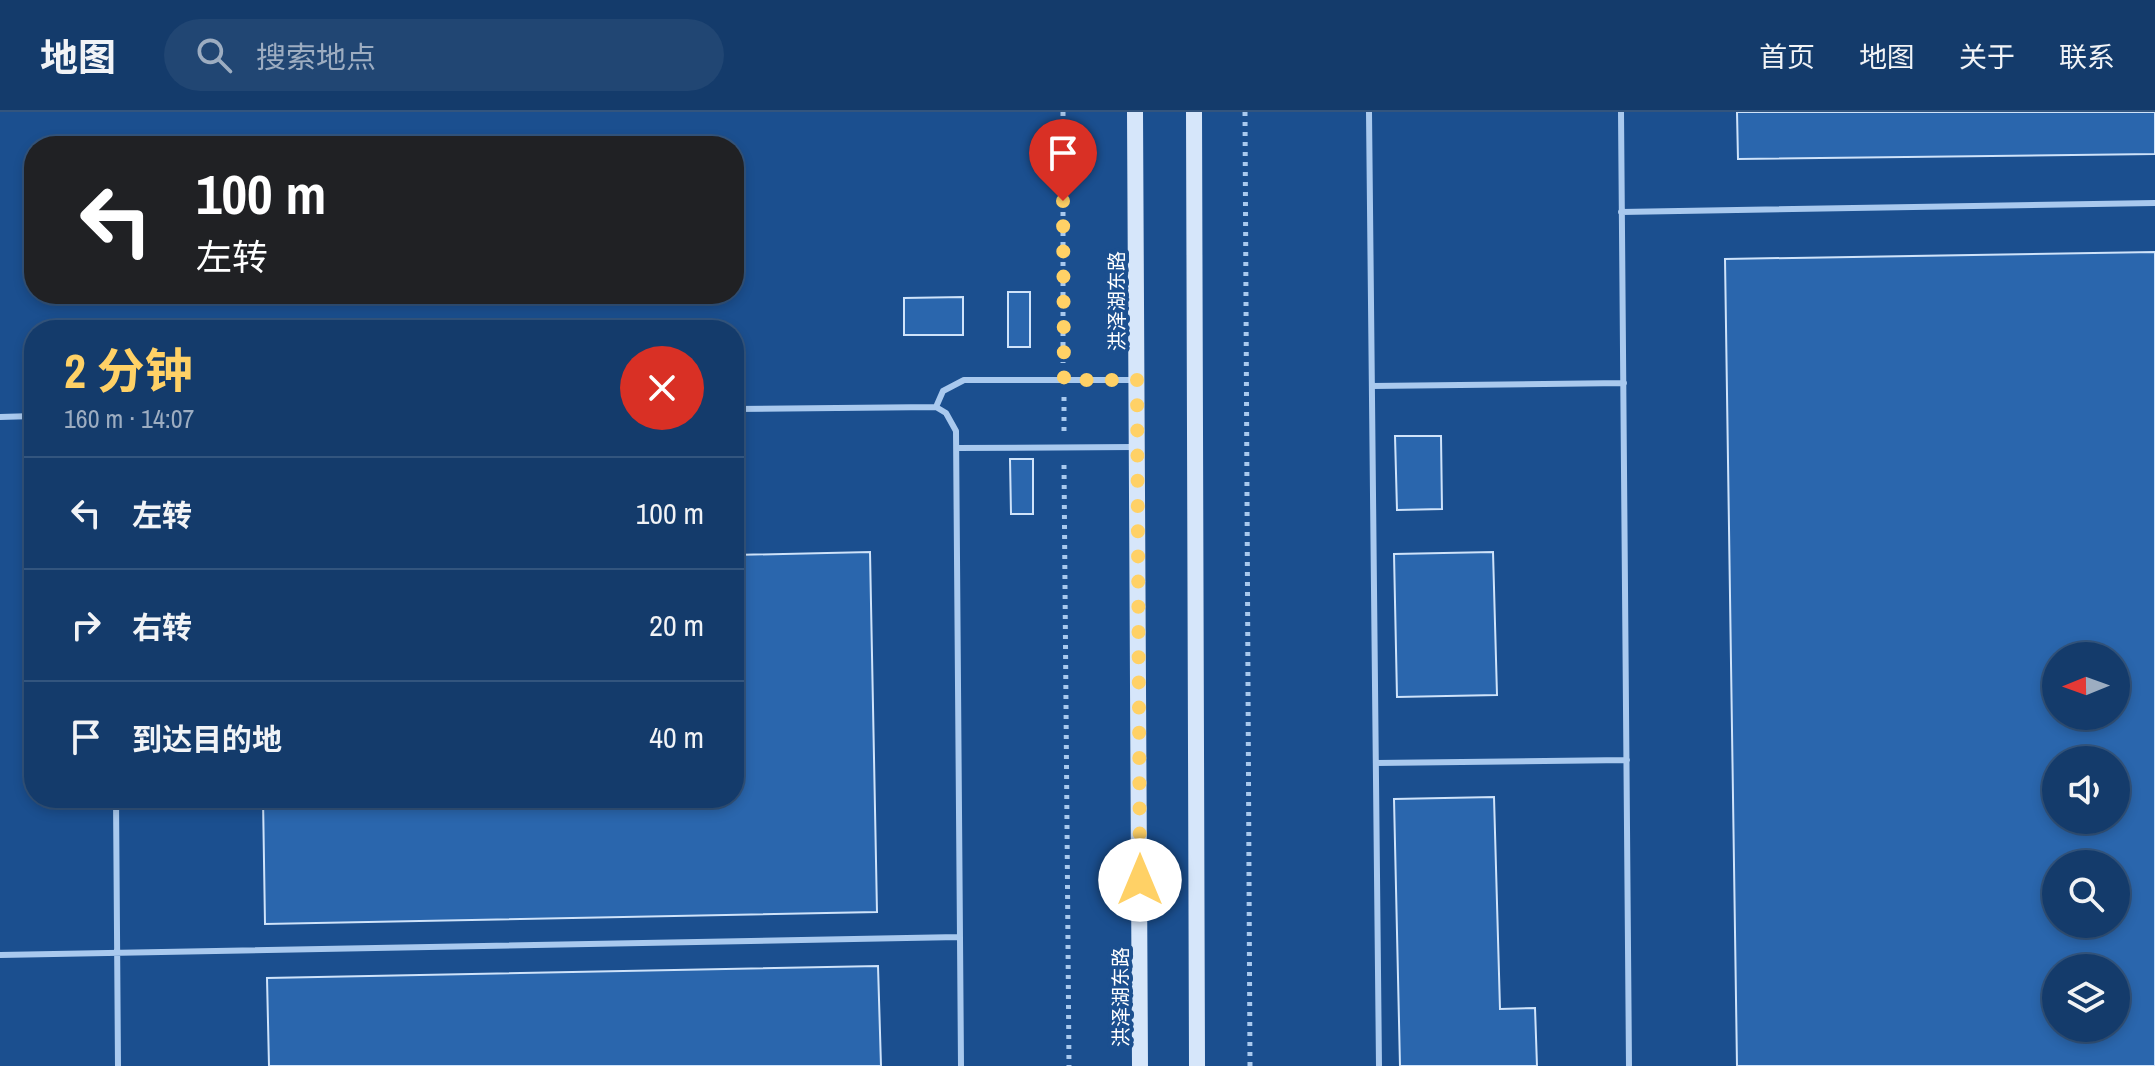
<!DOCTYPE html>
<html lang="zh">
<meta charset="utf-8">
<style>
:root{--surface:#143b6b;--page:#214673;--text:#f1f3f6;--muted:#9dadc1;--line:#33557e;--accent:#ffd166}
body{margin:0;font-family:"Archivo Narrow","Noto Sans SC",sans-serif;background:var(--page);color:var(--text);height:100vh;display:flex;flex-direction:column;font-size:30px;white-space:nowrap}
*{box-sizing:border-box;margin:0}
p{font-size:26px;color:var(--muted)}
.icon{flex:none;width:44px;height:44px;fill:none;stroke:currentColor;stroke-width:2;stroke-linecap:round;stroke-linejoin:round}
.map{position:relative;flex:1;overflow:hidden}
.panel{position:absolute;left:24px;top:208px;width:720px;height:488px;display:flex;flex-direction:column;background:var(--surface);border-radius:32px;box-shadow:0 4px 12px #0003,0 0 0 2px var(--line)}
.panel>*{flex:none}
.guide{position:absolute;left:24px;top:24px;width:720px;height:168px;border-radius:32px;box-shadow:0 4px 12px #0003,0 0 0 2px var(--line);background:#202124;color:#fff;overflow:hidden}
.needle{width:52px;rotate:269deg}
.tools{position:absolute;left:2042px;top:530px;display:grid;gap:16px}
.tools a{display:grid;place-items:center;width:88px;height:88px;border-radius:50%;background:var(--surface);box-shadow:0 4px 12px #0003,0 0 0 2px var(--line);font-size:40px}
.pin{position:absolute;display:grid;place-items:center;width:68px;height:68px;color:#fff;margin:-82px -34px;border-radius:50% 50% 50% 0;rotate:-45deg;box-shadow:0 0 8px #0007}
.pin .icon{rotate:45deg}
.me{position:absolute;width:88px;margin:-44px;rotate:0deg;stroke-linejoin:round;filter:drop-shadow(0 0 6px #0008)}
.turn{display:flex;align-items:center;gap:28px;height:168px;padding:0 40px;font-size:36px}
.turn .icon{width:104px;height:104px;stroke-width:2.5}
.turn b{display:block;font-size:56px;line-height:68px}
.round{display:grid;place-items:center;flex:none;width:84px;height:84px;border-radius:42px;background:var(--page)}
.headline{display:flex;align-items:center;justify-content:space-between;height:136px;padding:0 40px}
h1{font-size:48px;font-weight:700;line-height:60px;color:var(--accent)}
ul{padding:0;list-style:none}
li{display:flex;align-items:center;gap:24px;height:112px;padding:0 40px;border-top:2px solid var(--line)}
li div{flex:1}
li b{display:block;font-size:30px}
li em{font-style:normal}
header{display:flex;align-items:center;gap:48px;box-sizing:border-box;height:112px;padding:0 40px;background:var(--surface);border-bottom:2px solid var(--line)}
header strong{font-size:38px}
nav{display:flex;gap:44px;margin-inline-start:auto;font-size:28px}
.search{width:560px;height:72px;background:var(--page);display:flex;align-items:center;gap:20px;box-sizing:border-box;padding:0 28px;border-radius:44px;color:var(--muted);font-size:30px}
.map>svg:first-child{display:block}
</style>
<header>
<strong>地图</strong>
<div class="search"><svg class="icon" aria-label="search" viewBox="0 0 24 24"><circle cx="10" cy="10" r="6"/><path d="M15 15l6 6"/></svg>搜索地点</div>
<nav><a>首页</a><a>地图</a><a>关于</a><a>联系</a></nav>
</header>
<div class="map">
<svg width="2155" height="954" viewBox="0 0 2155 954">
<rect width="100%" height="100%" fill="#1b4f8f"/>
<path fill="#2a66ad" stroke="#cfe3fa" stroke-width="2" fill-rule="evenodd" d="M 1737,0 L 2155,0 L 2155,42 L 1738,47 Z
M 2155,140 L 2155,954 L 1737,954 L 1725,147 ZM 2056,544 L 2116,544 L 2116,604 L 2056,604 ZM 2056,648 L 2116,648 L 2116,708 L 2056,708 ZM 2056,752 L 2116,752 L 2116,812 L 2056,812 ZM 2056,856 L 2116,856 L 2116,916 L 2056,916 Z
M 1008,180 L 1030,180 L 1030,235 L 1008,235 Z
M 963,185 L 963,223 L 904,223 L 904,186 Z
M 1395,324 L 1441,324 L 1442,397 L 1397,398 Z
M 1010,347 L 1033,347 L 1033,402 L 1011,402 Z
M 870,440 L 877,800 L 265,812 L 263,686 L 734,686 L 734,443 Z
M 1493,440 L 1497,583 L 1397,585 L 1394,442 Z
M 1494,685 L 1500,897 L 1535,896 L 1537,954 L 1400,954 L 1394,687 Z
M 878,854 L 881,954 L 269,954 L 267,866 Z"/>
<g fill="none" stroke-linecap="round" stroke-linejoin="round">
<path stroke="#a9c9ee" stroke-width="5" stroke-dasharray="4 6" stroke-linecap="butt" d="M 1063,0 L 1063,251
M 1245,0 L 1250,954
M 1064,285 L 1064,319
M 1064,353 L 1069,954"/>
<path stroke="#a9c9ee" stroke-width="6" d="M 1369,0 L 1379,954
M 1621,0 L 1629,954
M 1621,100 L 2155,91
M 1372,274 L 1624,271
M 936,295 L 943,279 L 964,268 L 1134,268
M 734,297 L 936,295 L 946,301 L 956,319 L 961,954
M 0,305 L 34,304
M 957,336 L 1134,335
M 1376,651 L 1627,648
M 116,686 L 118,954
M 0,843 L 959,825"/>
<path stroke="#d6e6fa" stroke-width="16" d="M 1135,0 L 1140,954
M 1194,0 L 1197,954"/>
</g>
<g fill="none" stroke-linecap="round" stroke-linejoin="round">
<path stroke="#ffd166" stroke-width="14" stroke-dasharray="0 25.2" d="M 1063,89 L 1064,268 L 1137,268 L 1140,768"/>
</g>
<g text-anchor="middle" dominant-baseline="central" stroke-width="8" stroke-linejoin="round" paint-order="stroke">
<g font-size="20" fill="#fff" stroke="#1b4f8f">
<text transform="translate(1116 189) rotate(-90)">洪泽湖东路</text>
<text transform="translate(1120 885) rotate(-90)">洪泽湖东路</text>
</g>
</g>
</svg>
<div class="tools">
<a><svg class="needle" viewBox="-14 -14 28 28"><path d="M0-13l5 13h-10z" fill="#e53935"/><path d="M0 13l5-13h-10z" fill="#9dadc1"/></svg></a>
<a><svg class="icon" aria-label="sound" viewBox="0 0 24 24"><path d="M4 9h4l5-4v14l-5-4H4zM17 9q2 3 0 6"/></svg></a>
<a><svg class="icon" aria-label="search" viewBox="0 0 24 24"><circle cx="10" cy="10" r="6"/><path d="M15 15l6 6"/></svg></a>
<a><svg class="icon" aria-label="layers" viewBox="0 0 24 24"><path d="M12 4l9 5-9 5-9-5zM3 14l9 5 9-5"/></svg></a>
</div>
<div class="pin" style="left:1063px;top:89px;background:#d93025"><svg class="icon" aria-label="arrive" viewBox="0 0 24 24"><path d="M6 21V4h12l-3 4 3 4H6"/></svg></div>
<svg class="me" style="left:1140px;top:768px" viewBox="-20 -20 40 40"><circle r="19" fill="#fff"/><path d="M0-13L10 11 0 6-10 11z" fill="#ffd166"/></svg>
<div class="guide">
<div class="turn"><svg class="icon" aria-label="left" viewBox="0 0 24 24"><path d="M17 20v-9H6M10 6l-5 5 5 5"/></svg><div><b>100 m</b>左转</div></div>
</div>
<section class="panel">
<div class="headline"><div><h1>2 分钟</h1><p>160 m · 14:07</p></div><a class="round" style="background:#d93025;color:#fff"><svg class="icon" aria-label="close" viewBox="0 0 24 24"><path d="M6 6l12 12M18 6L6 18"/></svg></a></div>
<ul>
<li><svg class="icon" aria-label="left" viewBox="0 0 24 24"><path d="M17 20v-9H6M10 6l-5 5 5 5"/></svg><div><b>左转</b></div><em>100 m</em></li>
<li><svg class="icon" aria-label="right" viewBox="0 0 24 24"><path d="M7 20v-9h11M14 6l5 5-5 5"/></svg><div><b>右转</b></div><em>20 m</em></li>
<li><svg class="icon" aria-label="arrive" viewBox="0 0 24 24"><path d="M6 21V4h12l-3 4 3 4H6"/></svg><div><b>到达目的地</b></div><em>40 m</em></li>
</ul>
</section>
</div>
